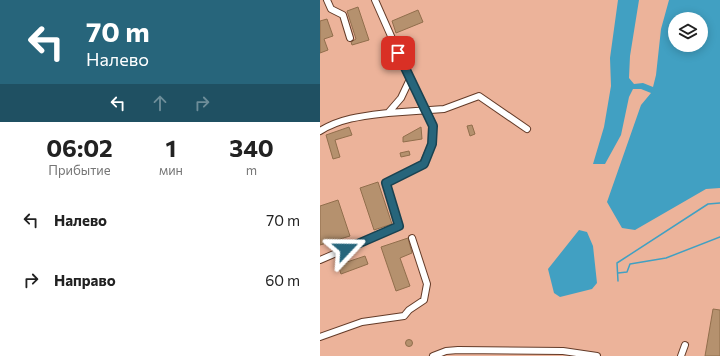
<!DOCTYPE html>
<html lang="ru">
<meta charset="utf-8">
<style>
:root{--surface:#fff;--page:#f6f6f6;--text:#222;--muted:#767676}
body{margin:0;font-family:Commissioner,sans-serif;background:var(--page);color:var(--text);height:100vh;display:flex;flex-direction:column;font-size:15px;white-space:nowrap}
*{box-sizing:border-box;margin:0}
p{font-size:13px;color:var(--muted)}
.icon{flex:none;width:22px;height:22px;fill:none;stroke:currentColor;stroke-width:2;stroke-linecap:round;stroke-linejoin:round}
.map{position:relative;flex:1;overflow:hidden}
.drawer{display:flex;flex-direction:column;background:var(--surface);width:320px}
.drawer>*{flex:none}
.top-card{background:#27657b;color:#fff;overflow:hidden}
.controls{position:absolute;left:348px;top:12px;display:grid;gap:8px}
.controls a{display:grid;place-items:center;width:40px;height:40px;border-radius:50%;background:var(--surface);box-shadow:0 2px 10px #0003;font-size:20px}
.pin{position:absolute;display:grid;place-items:center;width:34px;height:34px;color:#fff;margin:-17px;border-radius:8px;box-shadow:0 2px 6px #0006}
.me{position:absolute;width:44px;margin:-22px;rotate:67deg;stroke-linejoin:round;filter:drop-shadow(0 0 3px #0008)}
.turn{display:flex;align-items:center;gap:14px;height:84px;padding:0 20px;font-size:18px}
.turn .icon{width:52px;height:52px;stroke-width:2.5}
.turn b{display:block;font-size:28px;line-height:34px}
.lanes{display:flex;align-items:center;height:38px;padding:0 20px;background:#0003;justify-content:center;gap:20px;direction:ltr}
.lanes .off{opacity:.35}
.eta{display:flex;justify-content:space-evenly;align-items:center;height:68px;text-align:center}
.eta b{font-size:24px;font-weight:700;line-height:28px}
ul{padding:0;list-style:none}
li{display:flex;align-items:center;gap:12px;height:60px;padding:0 20px}
li div{flex:1}
li b{display:block;font-size:15px}
li em{font-style:normal}
main{display:flex;flex:1;min-height:0}
.map>svg:first-child{display:block}
</style>
<main>
<section class="drawer">
<div class="top-card">
<div class="turn"><svg class="icon" aria-label="left" viewBox="0 0 24 24"><path d="M17 20v-9H6M10 6l-5 5 5 5"/></svg><div><b>70 m</b>Налево</div></div>
<div class="lanes"><svg class="icon" aria-label="left" viewBox="0 0 24 24"><path d="M17 20v-9H6M10 6l-5 5 5 5"/></svg><svg class="icon off" aria-label="ahead" viewBox="0 0 24 24"><path d="M12 20V5M6 11l6-6 6 6"/></svg><svg class="icon off" aria-label="right" viewBox="0 0 24 24"><path d="M7 20v-9h11M14 6l5 5-5 5"/></svg></div>
</div>
<div class="eta">
<div><b>06:02</b><p>Прибытие</p></div>
<div><b>1</b><p>мин</p></div>
<div><b>340</b><p>m</p></div>
</div>
<ul>
<li><svg class="icon" aria-label="left" viewBox="0 0 24 24"><path d="M17 20v-9H6M10 6l-5 5 5 5"/></svg><div><b>Налево</b></div><em>70 m</em></li>
<li><svg class="icon" aria-label="right" viewBox="0 0 24 24"><path d="M7 20v-9h11M14 6l5 5-5 5"/></svg><div><b>Направо</b></div><em>60 m</em></li>
</ul>
</section>
<div class="map">
<svg width="400" height="356" viewBox="0 0 400 356">
<rect width="100%" height="100%" fill="#f2c0a9"/>
<path fill="#ecb39a" fill-rule="evenodd" d="M 0,0 L 400,0 L 400,356 L 0,356 ZM 355,19 L 381,19 L 381,45 L 355,45 Z"/>
<path fill="#41a0c2" fill-rule="evenodd" d="M 298,0 L 319,0 L 310,56 L 309,78 L 314,84 L 323,83 L 333,87 L 336,75 L 341,29 L 349,0 L 400,0 L 400,188 L 386,189 L 315,230 L 302,228 L 287,202 L 321,105 L 331,93 L 321,89 L 313,89 L 309,97 L 301,135 L 285,164 L 273,164 L 284,127 L 291,86 L 290,58 ZM 355,19 L 381,19 L 381,45 L 355,45 Z
M 259,230 L 267,232 L 273,246 L 277,283 L 272,289 L 240,297 L 234,293 L 228,269 Z"/>
<g fill="none" stroke-linecap="round" stroke-linejoin="round">
<path stroke="#41a0c2" stroke-width="1.5" d="M 298,273 L 307,272 L 310,264 L 346,258 L 400,237
M 298,281 L 297,263 L 388,204 L 400,203"/>
</g>
<path fill="#b5916e" stroke="#916e4c" d="M 38,7 L 49,40 L 32,45 L 31,42 L 36,39 L 27,11 Z
M 98,10 L 103,22 L 76,33 L 72,21 Z
M 7,19 L 13,36 L 4,39 L 8,50 L 0,53 L 0,21 Z
M 152,125 L 155,134 L 150,136 L 147,126 Z
M 29,127 L 32,135 L 15,140 L 20,157 L 13,159 L 6,135 Z
M 101,127 L 102,139 L 83,142 L 83,137 Z
M 89,151 L 90,155 L 81,157 L 80,153 Z
M 58,182 L 72,224 L 54,230 L 40,188 Z
M 18,200 L 30,236 L 0,245 L 0,206 Z
M 88,238 L 92,253 L 80,258 L 90,286 L 76,291 L 61,247 Z
M 45,256 L 48,264 L 21,274 L 18,265 Z
M 393,309 L 400,310 L 400,356 L 385,356 Z
M85.5 343a3.5 3.5 0 1 1 7 0a3.5 3.5 0 1 1-7 0Z"/>
<g fill="none" stroke-linecap="round" stroke-linejoin="round">
<defs>
<path id="minor" d="M 7,0 L 11,9 L 23,15 L 30,38
M 68,113 L 124,109 L 159,96 L 207,129
M 0,131 C 21,118 43,116 68,113 L 81,98 L 90,79 L 55,0
M 0,260 L 79,226 L 66,183 L 103,164 L 112,144 L 113,126 L 90,79
M 0,337 L 42,322 L 84,316 L 89,310 L 104,300 L 107,284 L 92,238
M 113,356 L 126,351 L 138,350 L 243,351 L 277,356
M 361,356 L 365,345"/>
</defs>
<use href="#minor" stroke="#643b28" stroke-width="8"/>
<use href="#minor" stroke="#fff" stroke-width="6"/>
</g>
<g fill="none" stroke-linecap="round" stroke-linejoin="round">
<defs>
<path id="route" d="M 26,249 L 79,226 L 66,183 L 104,164 L 112,144 L 113,126 L 78,53"/>
</defs>
<use href="#route" stroke="#194250" stroke-width="10"/>
<use href="#route" stroke="#27657b" stroke-width="7"/>
</g>
</svg>
<div class="controls">
<a><svg class="icon" aria-label="layers" viewBox="0 0 24 24"><path d="M12 4l9 5-9 5-9-5zM3 14l9 5 9-5"/></svg></a>
</div>
<div class="pin" style="left:78px;top:53px;background:#d93025"><svg class="icon" aria-label="arrive" viewBox="0 0 24 24"><path d="M6 21V4h12l-3 4 3 4H6"/></svg></div>
<svg class="me" style="left:26px;top:249px" viewBox="-20 -20 40 40"><path d="M0-17L14 15 0 8-14 15z" fill="#27657b" stroke="#fff" stroke-width="4"/></svg>
</div>
</main>
